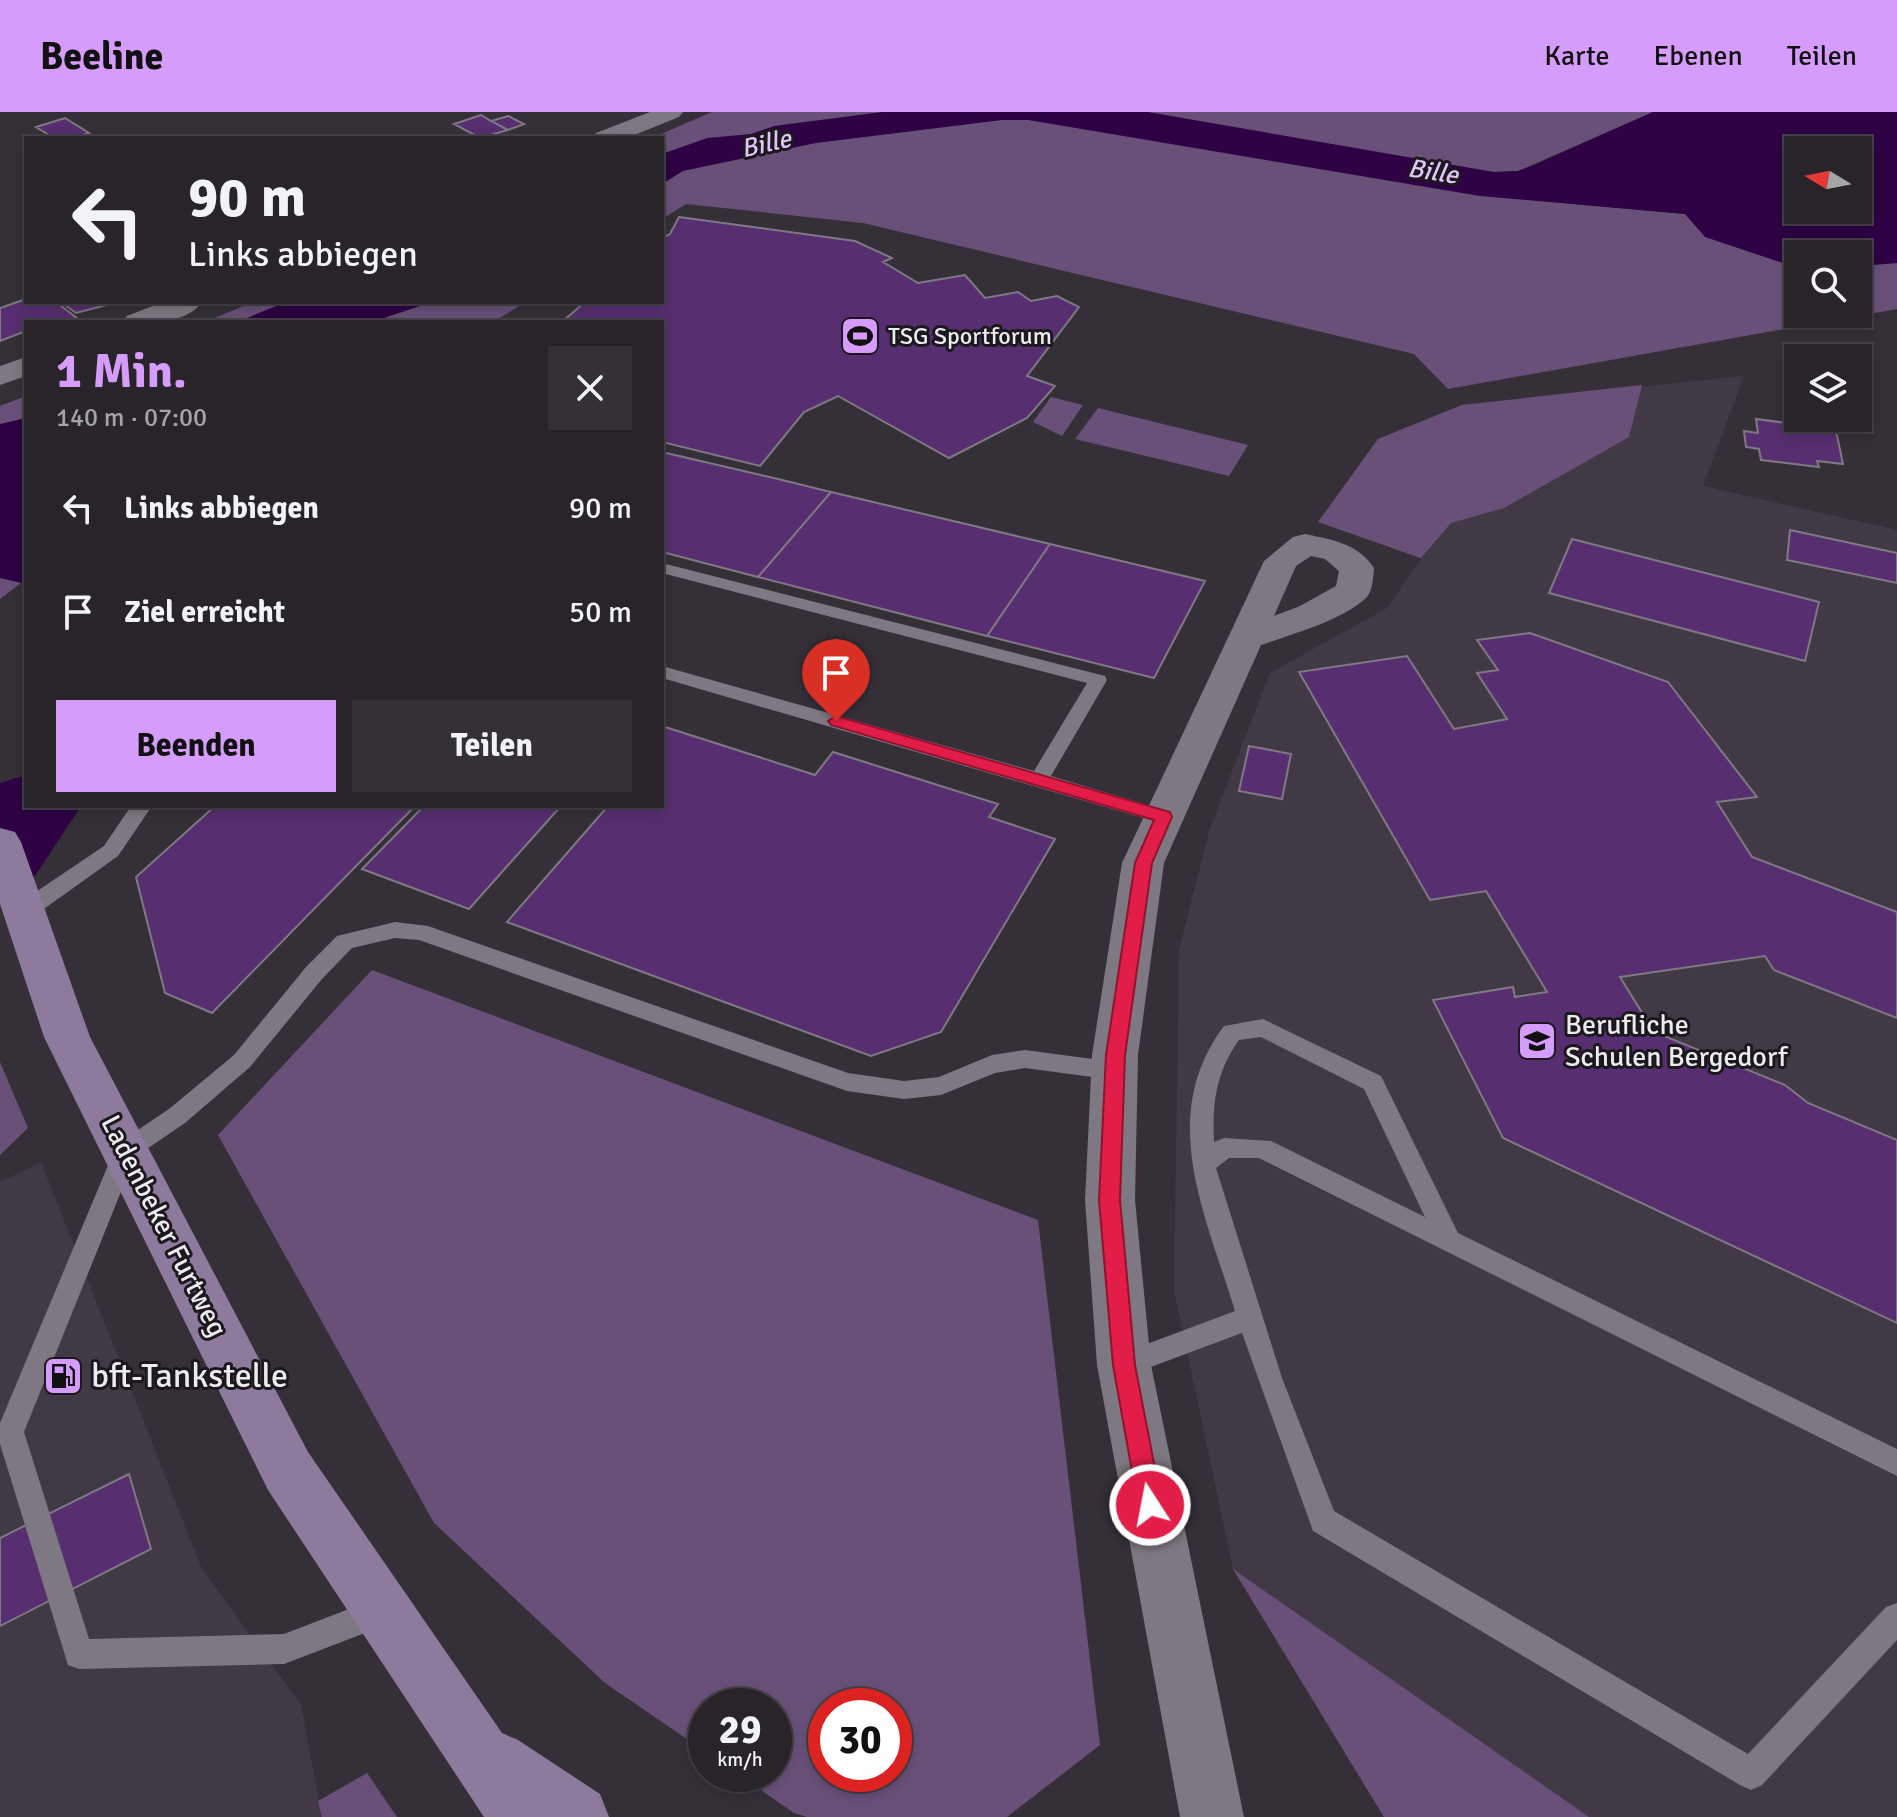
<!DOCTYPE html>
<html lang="de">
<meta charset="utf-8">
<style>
:root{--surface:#28242a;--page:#343036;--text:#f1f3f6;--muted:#a5a4a8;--line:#444147;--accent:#d59cfb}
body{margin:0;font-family:Signika,sans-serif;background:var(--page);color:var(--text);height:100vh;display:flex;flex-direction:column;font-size:30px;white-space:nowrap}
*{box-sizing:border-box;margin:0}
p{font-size:26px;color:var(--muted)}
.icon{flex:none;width:44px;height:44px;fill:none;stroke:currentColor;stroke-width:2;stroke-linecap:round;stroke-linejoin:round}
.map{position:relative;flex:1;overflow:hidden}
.drawer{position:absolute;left:24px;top:208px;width:640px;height:488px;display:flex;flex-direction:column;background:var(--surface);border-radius:0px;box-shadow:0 4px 12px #0003,0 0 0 2px var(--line)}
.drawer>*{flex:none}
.hud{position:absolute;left:24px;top:24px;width:640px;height:168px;border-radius:0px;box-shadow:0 4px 12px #0003,0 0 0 2px var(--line);background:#28242a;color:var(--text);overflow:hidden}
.needle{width:52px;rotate:280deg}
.fabs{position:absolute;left:1784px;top:24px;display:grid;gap:16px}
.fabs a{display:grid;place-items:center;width:88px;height:88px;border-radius:0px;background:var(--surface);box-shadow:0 4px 12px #0003,0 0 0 2px var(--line);font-size:40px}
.speed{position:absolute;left:688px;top:1576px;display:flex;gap:16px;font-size:40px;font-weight:700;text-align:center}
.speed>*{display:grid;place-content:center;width:104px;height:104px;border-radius:50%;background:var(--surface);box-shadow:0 4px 12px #0003,0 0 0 2px var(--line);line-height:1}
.speed small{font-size:20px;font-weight:400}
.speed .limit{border:12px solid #d22;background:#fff;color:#111}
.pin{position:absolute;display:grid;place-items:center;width:68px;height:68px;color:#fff;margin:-82px -34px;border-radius:50% 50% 50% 0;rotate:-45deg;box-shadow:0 0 8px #0007}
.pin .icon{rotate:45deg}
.me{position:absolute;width:88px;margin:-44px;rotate:349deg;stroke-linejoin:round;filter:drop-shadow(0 0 6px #0008)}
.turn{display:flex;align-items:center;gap:28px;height:168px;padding:0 32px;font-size:36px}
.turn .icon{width:104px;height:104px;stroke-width:2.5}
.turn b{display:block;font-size:56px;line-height:68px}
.round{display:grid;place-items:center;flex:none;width:84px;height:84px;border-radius:0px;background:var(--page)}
.overview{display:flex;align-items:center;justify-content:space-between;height:136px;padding:0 32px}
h1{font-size:48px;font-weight:700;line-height:60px;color:var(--accent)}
.action{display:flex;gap:16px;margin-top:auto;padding:16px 32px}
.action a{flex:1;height:92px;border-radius:0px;background:var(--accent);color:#111;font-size:32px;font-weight:700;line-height:92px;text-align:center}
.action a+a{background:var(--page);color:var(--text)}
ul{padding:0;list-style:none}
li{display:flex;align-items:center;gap:24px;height:104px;padding:0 32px}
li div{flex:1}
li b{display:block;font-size:30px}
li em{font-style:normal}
header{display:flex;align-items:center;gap:48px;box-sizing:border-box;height:112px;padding:0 40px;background:var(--accent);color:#111}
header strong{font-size:38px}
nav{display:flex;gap:44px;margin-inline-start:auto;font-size:28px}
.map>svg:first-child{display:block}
</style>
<header>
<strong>Beeline</strong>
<nav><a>Karte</a><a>Ebenen</a><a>Teilen</a></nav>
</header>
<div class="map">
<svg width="1897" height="1705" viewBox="0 0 1897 1705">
<rect width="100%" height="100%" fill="#353038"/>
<path fill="#413946" d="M 1744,264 L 1703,374 L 1897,418 L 1897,1705 L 1384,1705 L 1233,1457 L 1174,1178 L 1179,838 L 1210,716 L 1270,561 L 1387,496 L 1421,447 L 1318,410 L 1378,327 L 1462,293 Z
M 41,1050 L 202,1457 L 301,1593 L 322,1705 L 0,1705 L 0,1070 Z"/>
<path fill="#695079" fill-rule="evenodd" d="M 712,0 L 1653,0 L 1518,59 L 1469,61 L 1490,84 L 1685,102 L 1706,125 L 1798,156 L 1798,202 L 1858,202 L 1858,154 L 1897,151 L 1897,197 L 1448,277 L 1414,242 L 863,111 L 686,92 L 662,107 L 662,26 L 652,26 Z
M 253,190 L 526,190 L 493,210 L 205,210 Z
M 1642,273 L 1629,325 L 1504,396 L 1451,411 L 1421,446 L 1318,410 L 1378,327 L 1462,293 Z
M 26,284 L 26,467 L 0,487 L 0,294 Z
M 1051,285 L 1083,293 L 1062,324 L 1033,310 Z
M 1098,296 L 1248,333 L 1229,364 L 1075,327 Z
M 372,858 L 1038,1108 L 1100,1633 L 1007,1705 L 807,1705 L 794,1701 L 738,1662 L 774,1662 L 774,1594 L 706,1594 L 706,1640 L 605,1571 L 434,1411 L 218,1023 ZM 826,1594 L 894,1594 L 894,1662 L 826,1662 Z
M 0,950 L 28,1016 L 0,1043 Z
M 1233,1457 L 1589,1705 L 1384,1705 Z
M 367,1661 L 397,1705 L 322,1705 L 318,1689 Z"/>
<path fill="#2e0244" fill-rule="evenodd" d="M 882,0 L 1148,0 L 1494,60 L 1518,59 L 1534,53 L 1653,0 L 1897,0 L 1897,151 L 1858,154 L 1858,142 L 1798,142 L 1798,156 L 1705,125 L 1685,102 L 1480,84 L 1028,8 L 1002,8 L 816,31 L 683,59 L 662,72 L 662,42 L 707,26 L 751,22 L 774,14 ZM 1798,38 L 1858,38 L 1858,98 L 1798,98 Z
M 286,190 L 432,190 L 372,210 L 237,210 Z
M 26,304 L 26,377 L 0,378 C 0,347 0,323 26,304 Z"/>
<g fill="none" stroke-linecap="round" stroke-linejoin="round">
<path fill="#2e0244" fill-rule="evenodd" d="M 26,306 L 26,472 L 0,466 L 0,312 Z
M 26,663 L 26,694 L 81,694 L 35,764 L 0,775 L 0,671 Z"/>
</g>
<path fill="#572f70" stroke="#7f7983" stroke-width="2" d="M 481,3 L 491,9 L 508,18 L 480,26 L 454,12 Z
M 508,4 L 524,12 L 508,18 L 491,9 Z
M 65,6 L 89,21 L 73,26 L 54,26 L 36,15 Z
M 679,105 L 855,129 L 892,146 L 883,150 L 918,171 L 965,163 L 985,186 L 1018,180 L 1031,189 L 1057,184 L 1079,195 L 1027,264 L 1055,274 L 1027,306 L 949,346 L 838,284 L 804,300 L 760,354 L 662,330 L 662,210 L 562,210 L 585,190 L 662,190 L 662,126 L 670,122 Z
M 26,187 L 26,190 L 56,190 L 78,207 L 68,210 L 26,210 L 26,219 L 0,229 L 0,196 Z
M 61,190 L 118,190 L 76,201 Z
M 1801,306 L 1834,309 L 1843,352 L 1817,349 L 1819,355 L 1761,348 L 1759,337 L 1746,335 L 1744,319 L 1758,321 L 1756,307 L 1802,313 Z
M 662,340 L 778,367 L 831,380 L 758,465 L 662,440 Z
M 831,380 L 1050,432 L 987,524 L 758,465 Z
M 1790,418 L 1897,441 L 1897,471 L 1787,448 Z
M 1572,427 L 1819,490 L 1805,549 L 1549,481 Z
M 1050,432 L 1205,469 L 1154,566 L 987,524 Z
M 1530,521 L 1668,570 L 1757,685 L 1717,690 L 1752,745 L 1897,800 L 1897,906 L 1774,858 L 1765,844 L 1620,865 L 1654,920 L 1785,973 L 1808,991 L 1897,1028 L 1897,1211 L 1503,1026 L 1433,888 L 1513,875 L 1515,885 L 1547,880 L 1486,779 L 1430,788 L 1299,560 L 1407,544 L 1454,617 L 1507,607 L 1477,561 L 1498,558 L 1477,528 Z
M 662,614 L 815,663 L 833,640 L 998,692 L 989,705 L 1055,727 L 941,920 L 871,944 L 507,810 L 608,694 L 662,694 Z
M 1249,634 L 1291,642 L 1282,687 L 1239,679 Z
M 215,694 L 415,694 L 212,901 L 165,881 L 136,765 Z
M 424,694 L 561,694 L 469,797 L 362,757 Z
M 129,1362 L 151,1437 L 0,1514 L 0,1426 Z"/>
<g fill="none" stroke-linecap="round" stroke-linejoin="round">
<path fill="#7e7882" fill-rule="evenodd" d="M 662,451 L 1105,564 L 1107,568 L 1051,664 L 1171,700 L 1174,705 L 1164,712 L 662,566 L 662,554 L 1034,659 L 1087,571 L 662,461 Z
M 131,694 L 152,694 L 118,744 L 34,804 L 18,804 L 15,798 L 18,792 L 104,734 Z
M 395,810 L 428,814 L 848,961 L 904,969 L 939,965 L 992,943 L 1025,938 L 1115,950 L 1123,952 L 1127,959 L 1123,966 L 1115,968 L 1025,956 L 995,961 L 941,983 L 904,987 L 847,979 L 419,828 L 395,826 L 352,836 L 322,867 L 250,955 L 185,1011 L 135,1045 L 24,1320 L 89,1527 L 284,1522 L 380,1485 L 391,1489 L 395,1500 L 391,1511 L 284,1552 L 79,1557 L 68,1553 L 0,1332 L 0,1311 L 114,1039 L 117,1032 L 169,997 L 234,943 L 306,855 L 337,824 Z
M 1263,907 L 1381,964 L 1458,1121 L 1897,1337 L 1897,1364 L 1259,1046 L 1229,1046 L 1216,1056 L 1282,1266 L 1334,1399 L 1748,1642 L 1886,1495 L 1897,1491 L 1897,1528 L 1762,1673 L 1751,1678 L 1740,1673 L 1313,1419 L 1242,1221 L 1124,1265 L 1115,1262 L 1111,1253 L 1115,1244 L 1235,1199 C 1206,1103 1156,1005 1224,914 ZM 1261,925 L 1364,977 L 1425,1105 L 1271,1029 L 1224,1026 L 1214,1030 C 1212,992 1216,960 1239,928 Z"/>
<path fill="#7e7882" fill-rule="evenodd" d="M 650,0 L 683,0 L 679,5 L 627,26 L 593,26 L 596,21 Z
M 163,190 L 202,190 C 186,213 147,210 123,210 L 127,204 Z
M 26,245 L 26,264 L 0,273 L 0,254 Z
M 1305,422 C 1333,428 1357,431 1374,456 C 1373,465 1373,479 1366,486 C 1341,509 1292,522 1261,533 L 1164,751 L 1138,943 L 1135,1088 L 1151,1253 L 1244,1705 L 1180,1705 L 1097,1253 L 1085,1088 L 1092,943 L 1122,751 L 1264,449 L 1293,425 ZM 1311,444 L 1325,447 L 1339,459 L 1336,474 L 1300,494 L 1274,504 L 1296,454 Z"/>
<path fill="#8e7a9c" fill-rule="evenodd" d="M 0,716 L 15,720 L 21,730 L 90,925 L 308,1340 L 502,1621 L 518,1628 L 600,1682 L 609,1705 L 484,1705 L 268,1378 L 44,925 L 0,792 Z"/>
</g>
<path fill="#e11d48" stroke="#92132f" stroke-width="2" d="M 836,604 L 1170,700 L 1172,705 L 1152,751 L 1125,943 L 1120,1088 L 1135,1253 L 1162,1393 L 1158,1401 L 1150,1404 L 1142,1401 L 1138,1393 L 1113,1253 L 1099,1088 L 1106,943 L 1135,751 L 1154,708 L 831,613 L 828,609 Z"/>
<defs>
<symbol id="stadium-square" viewBox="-11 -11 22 22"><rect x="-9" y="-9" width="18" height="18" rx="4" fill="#d59cfb" stroke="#1b191d"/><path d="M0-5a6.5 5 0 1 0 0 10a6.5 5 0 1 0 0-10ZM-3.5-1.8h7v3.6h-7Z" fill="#111"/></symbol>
<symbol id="university-square" viewBox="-11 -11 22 22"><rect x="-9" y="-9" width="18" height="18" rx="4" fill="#d59cfb" stroke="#1b191d"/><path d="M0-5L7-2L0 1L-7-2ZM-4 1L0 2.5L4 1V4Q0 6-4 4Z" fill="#111"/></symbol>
<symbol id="fuel-square" viewBox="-11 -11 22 22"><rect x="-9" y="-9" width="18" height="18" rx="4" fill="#d59cfb" stroke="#1b191d"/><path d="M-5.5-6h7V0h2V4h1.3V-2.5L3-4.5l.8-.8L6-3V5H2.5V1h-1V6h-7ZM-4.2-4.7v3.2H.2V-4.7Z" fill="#111"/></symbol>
</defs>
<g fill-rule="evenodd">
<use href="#stadium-square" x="838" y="202" width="44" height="44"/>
<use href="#university-square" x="1515" y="907" width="44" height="44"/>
<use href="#fuel-square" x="41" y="1242" width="44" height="44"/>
</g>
<g text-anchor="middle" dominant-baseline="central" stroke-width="6" stroke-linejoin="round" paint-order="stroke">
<g font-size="24" fill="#eeebf0" stroke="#1b191d" text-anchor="start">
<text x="888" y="224">TSG Sportforum</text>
</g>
<g font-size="26" font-style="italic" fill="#e4c3fc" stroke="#1b191d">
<text transform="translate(766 32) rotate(-13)">Bille</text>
<text transform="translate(1433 60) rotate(9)">Bille</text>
</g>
<g font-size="28" fill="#eeebf0" stroke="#1b191d" text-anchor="start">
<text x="1565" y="913">Berufliche<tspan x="1565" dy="32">Schulen Bergedorf</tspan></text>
</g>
<g font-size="28" fill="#eeebf0" stroke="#1b191d">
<text transform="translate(164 1114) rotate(63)">Ladenbeker Furtweg</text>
</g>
<g font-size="34" fill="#eeebf0" stroke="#1b191d" text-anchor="start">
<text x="91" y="1264">bft-Tankstelle</text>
</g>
</g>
</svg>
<div class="fabs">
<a><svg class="needle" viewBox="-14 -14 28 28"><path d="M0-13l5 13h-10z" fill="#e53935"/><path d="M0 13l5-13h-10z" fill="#a5a4a8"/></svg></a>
<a><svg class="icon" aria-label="search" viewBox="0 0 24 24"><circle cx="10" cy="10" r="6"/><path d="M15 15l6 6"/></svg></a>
<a><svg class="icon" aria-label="layers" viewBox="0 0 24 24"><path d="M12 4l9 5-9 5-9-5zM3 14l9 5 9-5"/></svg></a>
</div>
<div class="speed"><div>29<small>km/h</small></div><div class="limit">30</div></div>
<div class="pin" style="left:836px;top:609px;background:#d93025"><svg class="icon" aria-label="arrive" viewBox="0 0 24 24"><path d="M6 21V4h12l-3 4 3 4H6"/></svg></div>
<svg class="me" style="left:1150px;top:1393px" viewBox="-20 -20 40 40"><circle r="17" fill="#e11d48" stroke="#fff" stroke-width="3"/><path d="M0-11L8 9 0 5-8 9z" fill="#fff"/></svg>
<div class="hud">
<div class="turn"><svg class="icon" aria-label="left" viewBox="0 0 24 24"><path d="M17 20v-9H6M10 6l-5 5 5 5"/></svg><div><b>90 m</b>Links abbiegen</div></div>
</div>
<section class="drawer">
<div class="overview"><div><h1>1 Min.</h1><p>140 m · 07:00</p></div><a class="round"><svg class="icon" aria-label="close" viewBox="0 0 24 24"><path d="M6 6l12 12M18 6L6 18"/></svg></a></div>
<ul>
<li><svg class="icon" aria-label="left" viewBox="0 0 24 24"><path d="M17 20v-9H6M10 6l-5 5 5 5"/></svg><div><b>Links abbiegen</b></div><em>90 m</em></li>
<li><svg class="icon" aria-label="arrive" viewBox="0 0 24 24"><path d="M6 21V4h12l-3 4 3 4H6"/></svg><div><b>Ziel erreicht</b></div><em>50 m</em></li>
</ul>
<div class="action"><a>Beenden</a><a>Teilen</a></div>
</section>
</div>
